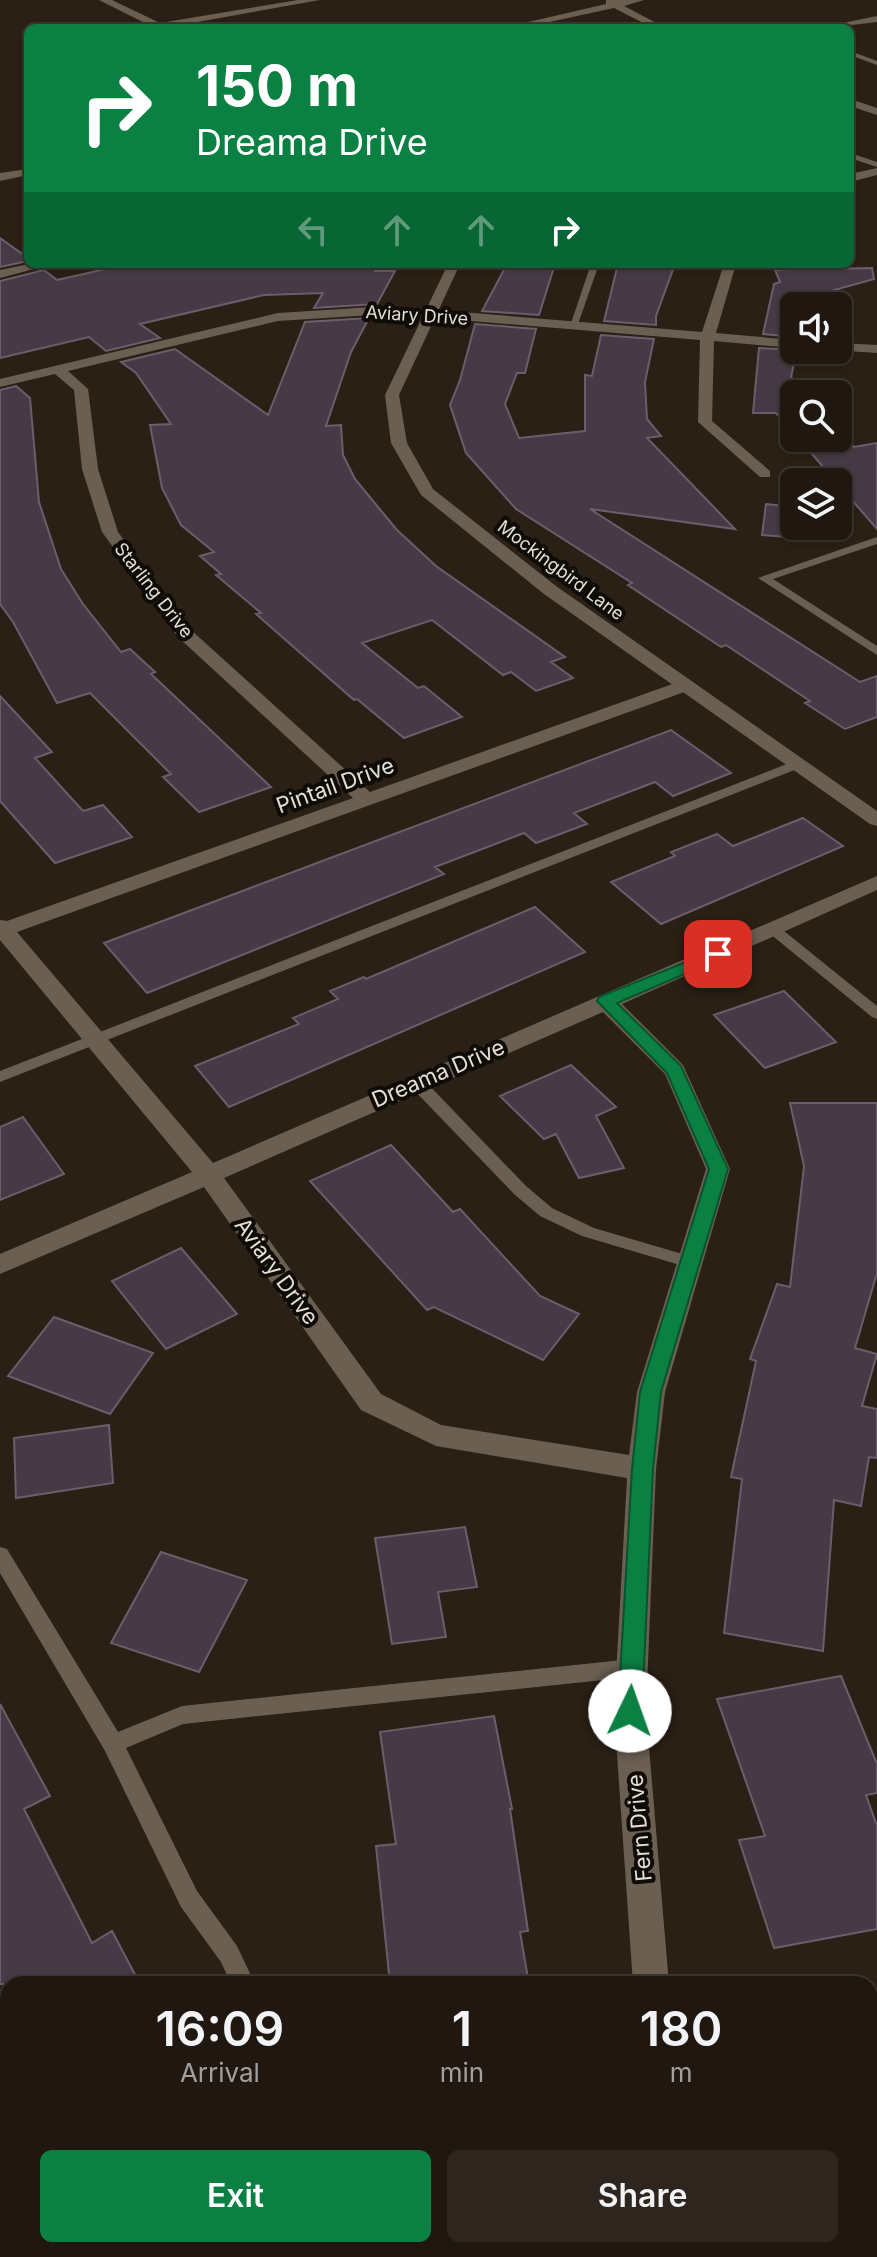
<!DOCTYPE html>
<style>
:root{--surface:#201810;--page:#2d251e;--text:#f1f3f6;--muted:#a2a09f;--line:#3d3730;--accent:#0b8043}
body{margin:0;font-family:Inter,sans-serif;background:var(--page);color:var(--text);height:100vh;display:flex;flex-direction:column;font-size:30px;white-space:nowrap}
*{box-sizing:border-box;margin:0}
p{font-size:26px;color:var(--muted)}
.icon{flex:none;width:44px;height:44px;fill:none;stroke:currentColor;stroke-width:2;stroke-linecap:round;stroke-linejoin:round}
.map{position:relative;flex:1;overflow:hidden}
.side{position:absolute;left:0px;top:1976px;width:878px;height:282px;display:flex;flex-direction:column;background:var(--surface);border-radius:24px 24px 0 0;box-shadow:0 2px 6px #0004,0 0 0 2px var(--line)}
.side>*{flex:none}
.top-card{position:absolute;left:24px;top:24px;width:830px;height:244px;border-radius:12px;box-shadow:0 2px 6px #0004,0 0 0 2px var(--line);background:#0b8043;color:#fff;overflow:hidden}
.controls{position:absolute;left:780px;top:292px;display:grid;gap:16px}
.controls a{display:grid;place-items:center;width:72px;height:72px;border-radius:12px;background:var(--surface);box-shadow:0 2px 6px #0004,0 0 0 2px var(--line);font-size:40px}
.pin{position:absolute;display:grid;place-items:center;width:68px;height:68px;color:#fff;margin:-34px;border-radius:16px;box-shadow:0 4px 12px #0006}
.me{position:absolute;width:88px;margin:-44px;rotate:3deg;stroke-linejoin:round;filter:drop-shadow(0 0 6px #0008)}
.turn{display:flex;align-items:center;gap:28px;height:168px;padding:0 40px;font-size:36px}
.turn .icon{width:104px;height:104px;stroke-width:2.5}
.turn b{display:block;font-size:56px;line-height:68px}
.lanes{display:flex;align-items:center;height:76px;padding:0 40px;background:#0003;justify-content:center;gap:40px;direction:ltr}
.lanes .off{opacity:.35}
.eta{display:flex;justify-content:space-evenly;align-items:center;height:136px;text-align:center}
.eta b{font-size:48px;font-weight:600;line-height:56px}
.button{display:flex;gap:16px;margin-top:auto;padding:16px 40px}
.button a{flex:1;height:92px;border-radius:12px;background:var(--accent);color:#fff;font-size:32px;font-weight:600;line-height:92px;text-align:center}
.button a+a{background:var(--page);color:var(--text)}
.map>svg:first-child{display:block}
</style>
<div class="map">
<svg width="877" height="2257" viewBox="0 0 877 2257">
<rect width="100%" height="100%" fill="#2a2015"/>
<path fill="#453a45" stroke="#6b5e6b" stroke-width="2" d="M 0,238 L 28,258 L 28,261 L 0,267 Z
M 128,264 L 375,264 L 375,271 L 395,271 L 377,304 L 314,308 L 323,293 L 264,295 L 140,324 L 160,338 L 106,351 L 89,337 L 0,358 L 0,281 L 44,270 L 57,280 Z
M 507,264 L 555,264 L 539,315 L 482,311 Z
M 618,264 L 675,264 L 656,316 L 656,325 L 604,321 Z
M 789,264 L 827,264 L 829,269 L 872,268 L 874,279 L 809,297 L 807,306 L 794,306 L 794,337 L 763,334 L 774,284 L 780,282 L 775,270 L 791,269 Z
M 369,318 L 351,352 L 326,426 L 341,425 L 343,455 L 355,479 L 397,530 L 436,566 L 565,657 L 551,662 L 573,678 L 536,691 L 511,672 L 503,675 L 432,620 L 362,643 L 418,688 L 424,686 L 462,717 L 404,738 L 357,699 L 354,700 L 256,614 L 261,613 L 216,575 L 221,574 L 200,556 L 214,552 L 181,525 L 162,488 L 150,425 L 171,424 L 136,373 L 121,362 L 175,349 L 268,415 L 305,322 Z
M 475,324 L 536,329 L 525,373 L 517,373 L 505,404 L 519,438 L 585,431 L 585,375 L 592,376 L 601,335 L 654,339 L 645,382 L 647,419 L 661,436 L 647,438 L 735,529 L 590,509 L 860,682 L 877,676 L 877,717 L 845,729 L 805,703 L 810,701 L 726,645 L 721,647 L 628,585 L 632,583 L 516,509 L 466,453 L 450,405 L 460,380 Z
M 759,348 L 797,350 L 791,377 L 806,394 L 794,394 L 794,434 L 776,413 L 753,413 Z
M 16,386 L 30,398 L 39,502 L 61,569 L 83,604 L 121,652 L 130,649 L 155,672 L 151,674 L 271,787 L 199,812 L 163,777 L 171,774 L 90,693 L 57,703 L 13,622 L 0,604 L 0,390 Z
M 838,429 L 854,447 L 877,443 L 877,529 L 798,438 L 838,438 Z
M 766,504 L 794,507 L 794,526 L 825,526 L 824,540 L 762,535 Z
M 0,696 L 52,752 L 35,758 L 83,811 L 103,805 L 132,837 L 55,863 L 0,801 Z
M 671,730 L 731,773 L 673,796 L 655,782 L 574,813 L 587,824 L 536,843 L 524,833 L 435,867 L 444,874 L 147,993 L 104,943 Z
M 803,818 L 843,846 L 661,924 L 611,882 L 675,856 L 671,852 L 717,834 L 733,846 Z
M 535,907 L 585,952 L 229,1107 L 195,1066 L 299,1024 L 293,1018 L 338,999 L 330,991 L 364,977 L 366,979 Z
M 784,991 L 836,1042 L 765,1068 L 714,1015 Z
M 571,1065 L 616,1107 L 596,1116 L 624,1168 L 579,1178 L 556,1134 L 544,1139 L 500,1096 Z
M 790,1103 L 877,1103 L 877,1273 L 855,1348 L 877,1354 L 862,1406 L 877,1409 L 877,1458 L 869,1457 L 861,1506 L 834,1500 L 823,1651 L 724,1633 L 742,1479 L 731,1477 L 756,1361 L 750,1359 L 777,1284 L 790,1287 L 804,1166 Z
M 23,1117 L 64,1174 L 0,1200 L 0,1127 Z
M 391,1145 L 453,1212 L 460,1209 L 540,1296 L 579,1314 L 543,1360 L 434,1307 L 427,1310 L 310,1181 Z
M 181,1248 L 237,1314 L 166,1349 L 112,1281 Z
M 54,1317 L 153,1353 L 110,1414 L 8,1376 Z
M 109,1425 L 113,1483 L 16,1498 L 14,1438 Z
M 465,1527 L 477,1587 L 438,1592 L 446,1637 L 392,1644 L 375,1538 Z
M 161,1552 L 247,1580 L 199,1672 L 111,1643 Z
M 841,1676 L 877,1764 L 877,1793 L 866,1795 L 877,1826 L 877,1929 L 774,1948 L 739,1840 L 765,1836 L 717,1699 Z
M 0,1704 L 50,1796 L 24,1809 L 92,1943 L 112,1931 L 140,1984 L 0,1984 Z
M 494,1716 L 512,1809 L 510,1809 L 528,1931 L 520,1932 L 529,1984 L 390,1984 L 376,1846 L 396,1844 L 380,1732 Z"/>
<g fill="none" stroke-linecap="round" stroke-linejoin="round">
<path fill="#6b5f52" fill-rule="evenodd" d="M 850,51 L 877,61 L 877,65 L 850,55 Z
M 850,153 L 877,162 L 877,167 L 850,158 Z
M 591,264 L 599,264 L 577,327 L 569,329 Z
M 877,537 L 877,544 L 773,579 L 877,646 L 877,655 L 758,578 Z
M 797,760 L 803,764 L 802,767 L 0,1082 L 0,1071 Z
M 774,926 L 779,927 L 877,1006 L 877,1019 L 872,1017 L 769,933 L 767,930 L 769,927 Z
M 417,1078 L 423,1079 L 526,1186 L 552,1208 L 594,1228 L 696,1258 L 699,1262 L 696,1266 L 690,1268 L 582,1236 L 540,1216 L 514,1194 L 411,1087 L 409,1083 L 411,1079 Z
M 0,1547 L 7,1549 L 118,1732 L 182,1706 L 632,1659 L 639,1662 L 642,1668 L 639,1674 L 632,1677 L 183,1724 L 126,1748 L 197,1891 L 237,1946 L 255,1984 L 231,1984 L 221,1962 L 181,1907 L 105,1751 L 0,1573 Z
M 290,2250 L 316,2250 L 316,2257 L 290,2257 Z"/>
<path fill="#6b5f52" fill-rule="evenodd" d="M 99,0 L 112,0 L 160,23 L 298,0 L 320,0 L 164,28 L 155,28 Z
M 606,0 L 644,0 L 624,6 L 666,28 L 653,28 L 614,8 L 522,28 L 503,28 L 606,4 Z
M 850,99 L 877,108 L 877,115 L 850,106 Z
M 877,168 L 877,175 L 850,182 L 850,174 Z
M 28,169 L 28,175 L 0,181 L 0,173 Z
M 29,264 L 53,264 L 0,278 L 0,270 Z
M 724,264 L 736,264 L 716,333 L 794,340 L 794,348 L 714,341 L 712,421 L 770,471 L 770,477 L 760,477 L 698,422 L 700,340 L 388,314 L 278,321 L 68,371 L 88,389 L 98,469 L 118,532 L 191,630 L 370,792 L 678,682 L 684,681 L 693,686 L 690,690 L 17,932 L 213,1163 L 877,876 L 877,890 L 622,1004 L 683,1065 L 730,1169 L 665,1392 L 656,1469 L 646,1711 L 669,1984 L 633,1984 L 614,1711 L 627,1478 L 436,1446 L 361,1410 L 204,1187 L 0,1274 L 0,1254 L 192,1172 L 0,940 L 0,920 L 7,921 L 353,798 L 179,638 L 102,532 L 82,469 L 74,390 L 55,374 L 0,387 L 0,379 L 278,313 L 388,306 L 702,332 ZM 603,1012 L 665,1074 L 706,1169 L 637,1392 L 629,1455 L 441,1425 L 381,1394 L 224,1178 Z
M 838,343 L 877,345 L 877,353 L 833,350 L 838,350 Z
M 877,2023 L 877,2059 L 870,2060 L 870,2024 Z
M 674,2250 L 712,2250 L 713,2257 L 675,2257 Z"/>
<path fill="#6b5f52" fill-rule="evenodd" d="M 877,16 L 877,22 L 828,28 L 833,25 Z
M 448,264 L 460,264 L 399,395 L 407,443 L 433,489 L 556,586 L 877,811 L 877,826 L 870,824 L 544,594 L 421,495 L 391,443 L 385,395 Z"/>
</g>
<path fill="#0b8043" stroke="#07532c" stroke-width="2" d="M 718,949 L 724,950 L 726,954 L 724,957 L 617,1003 L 681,1066 L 728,1169 L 661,1392 L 653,1469 L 642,1711 L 638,1719 L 630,1722 L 621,1719 L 618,1711 L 632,1469 L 640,1392 L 709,1169 L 667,1073 L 597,1001 L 599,997 Z"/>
<g text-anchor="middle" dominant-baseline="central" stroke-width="8" stroke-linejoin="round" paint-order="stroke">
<g font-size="18" fill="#e5ded7" stroke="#0f0b06">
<text transform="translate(417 315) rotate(4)">Aviary Drive</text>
<text transform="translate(561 570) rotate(37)">Mockingbird Lane</text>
<text transform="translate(154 590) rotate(52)">Starling Drive</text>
</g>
<g font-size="22" fill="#e5ded7" stroke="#0f0b06">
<text transform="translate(335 785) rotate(-20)">Pintail Drive</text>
<text transform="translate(438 1073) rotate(-23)">Dreama Drive</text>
<text transform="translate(277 1271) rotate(54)">Aviary Drive</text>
<text transform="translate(639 1828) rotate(-95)">Fern Drive</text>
</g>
</g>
</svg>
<div class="controls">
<a><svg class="icon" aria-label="sound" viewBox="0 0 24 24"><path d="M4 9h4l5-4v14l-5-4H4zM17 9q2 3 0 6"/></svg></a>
<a><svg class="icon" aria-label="search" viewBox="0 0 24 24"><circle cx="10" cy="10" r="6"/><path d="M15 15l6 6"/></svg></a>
<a><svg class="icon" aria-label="layers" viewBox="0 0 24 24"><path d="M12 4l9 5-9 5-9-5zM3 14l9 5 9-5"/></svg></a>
</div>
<div class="pin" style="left:718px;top:954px;background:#d93025"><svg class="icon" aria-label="arrive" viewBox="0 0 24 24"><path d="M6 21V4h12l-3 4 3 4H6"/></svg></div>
<svg class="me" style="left:630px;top:1711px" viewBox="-20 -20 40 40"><circle r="19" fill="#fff"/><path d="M0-13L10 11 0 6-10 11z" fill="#0b8043"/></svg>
<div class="top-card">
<div class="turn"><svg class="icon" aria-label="right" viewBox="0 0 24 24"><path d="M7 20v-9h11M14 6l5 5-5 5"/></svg><div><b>150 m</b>Dreama Drive</div></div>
<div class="lanes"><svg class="icon off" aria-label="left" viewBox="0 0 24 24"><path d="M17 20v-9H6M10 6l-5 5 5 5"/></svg><svg class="icon off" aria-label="ahead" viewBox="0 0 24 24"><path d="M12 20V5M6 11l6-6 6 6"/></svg><svg class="icon off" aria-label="ahead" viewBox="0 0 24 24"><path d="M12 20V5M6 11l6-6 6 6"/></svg><svg class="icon" aria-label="right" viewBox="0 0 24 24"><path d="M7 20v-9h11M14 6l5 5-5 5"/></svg></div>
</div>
<section class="side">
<div class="eta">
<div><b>16:09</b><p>Arrival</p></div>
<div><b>1</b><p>min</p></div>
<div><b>180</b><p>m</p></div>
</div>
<div class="button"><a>Exit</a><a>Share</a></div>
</section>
</div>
